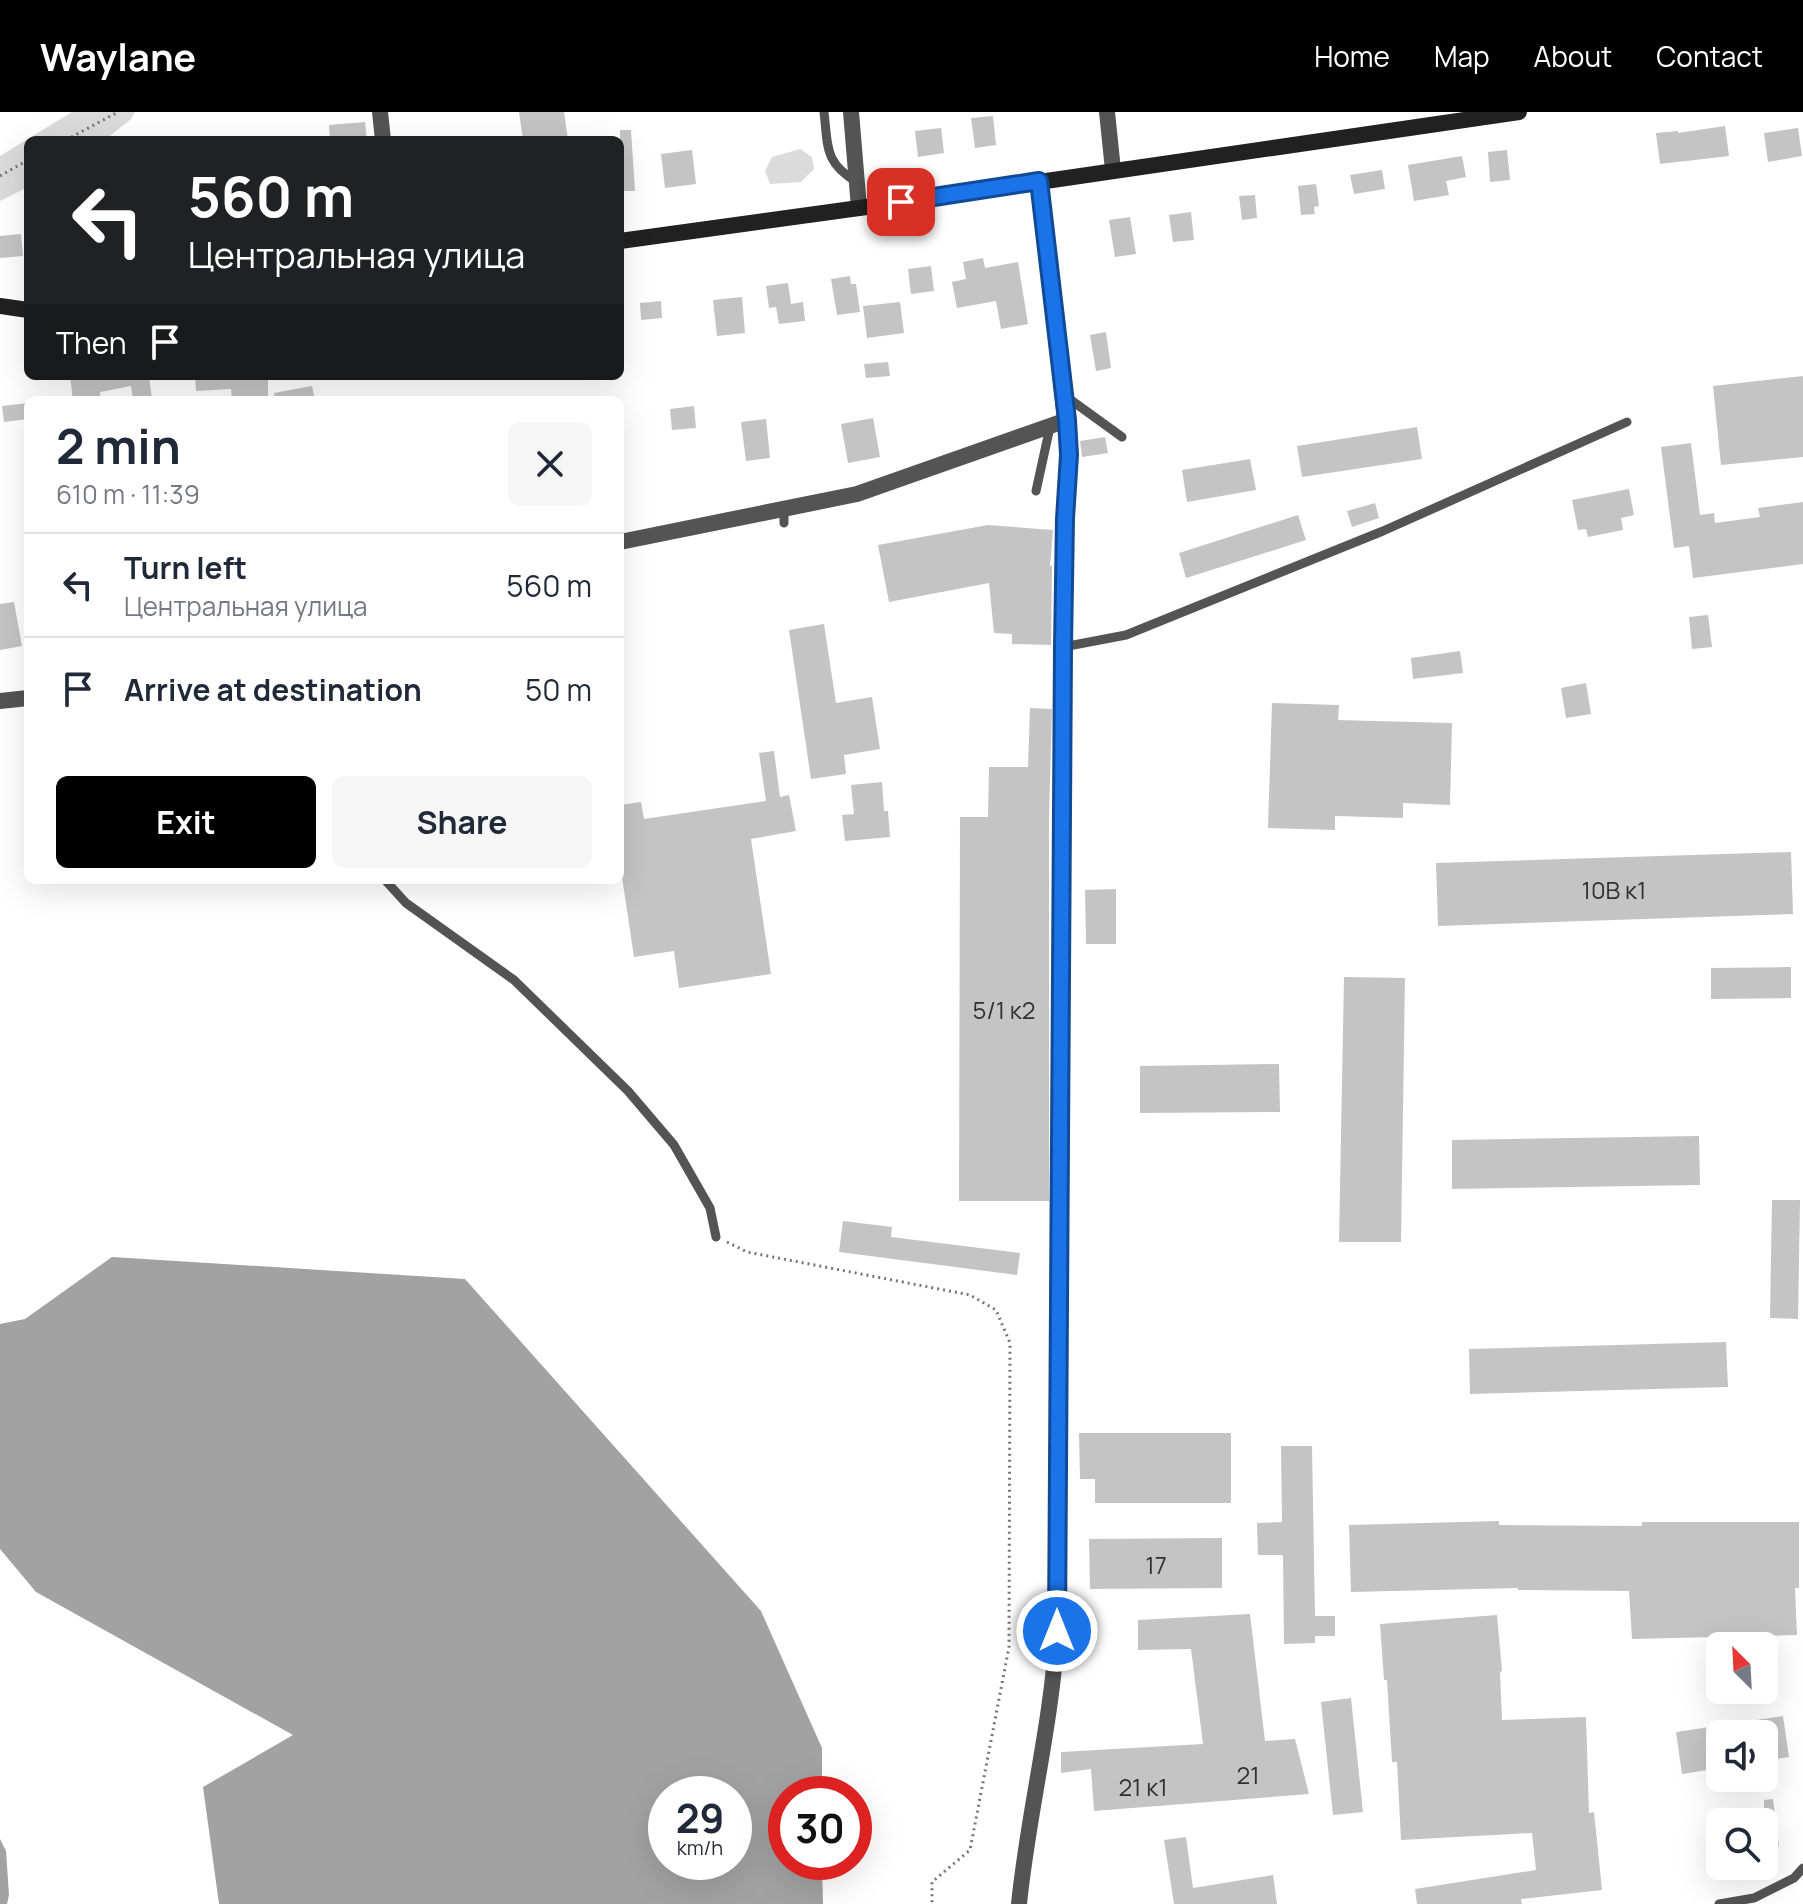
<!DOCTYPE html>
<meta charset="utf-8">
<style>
:root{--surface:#fff;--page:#f6f6f7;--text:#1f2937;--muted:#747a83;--line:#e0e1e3;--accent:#000}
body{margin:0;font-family:Manrope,sans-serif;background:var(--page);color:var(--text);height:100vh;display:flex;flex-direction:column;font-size:30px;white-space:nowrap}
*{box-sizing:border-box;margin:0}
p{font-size:26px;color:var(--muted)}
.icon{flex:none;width:44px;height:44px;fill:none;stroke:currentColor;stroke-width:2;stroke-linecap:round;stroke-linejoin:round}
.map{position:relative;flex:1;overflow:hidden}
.panel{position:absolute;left:24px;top:284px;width:600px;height:488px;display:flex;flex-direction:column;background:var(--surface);border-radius:12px;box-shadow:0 8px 32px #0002}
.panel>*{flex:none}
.top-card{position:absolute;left:24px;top:24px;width:600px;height:244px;border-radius:12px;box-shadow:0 8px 32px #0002;background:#202124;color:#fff;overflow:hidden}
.needle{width:52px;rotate:336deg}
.tools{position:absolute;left:1706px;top:1520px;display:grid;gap:16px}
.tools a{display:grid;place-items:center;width:72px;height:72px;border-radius:12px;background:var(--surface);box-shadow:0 8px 32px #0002;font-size:40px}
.speed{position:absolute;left:648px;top:1664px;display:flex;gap:16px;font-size:40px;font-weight:700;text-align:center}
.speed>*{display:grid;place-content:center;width:104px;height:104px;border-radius:50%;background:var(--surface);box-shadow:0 8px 32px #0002;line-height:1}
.speed small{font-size:20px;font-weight:400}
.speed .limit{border:12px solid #d22;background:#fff;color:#111}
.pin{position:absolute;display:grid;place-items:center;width:68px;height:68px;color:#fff;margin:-34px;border-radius:16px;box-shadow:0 4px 12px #0006}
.me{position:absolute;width:88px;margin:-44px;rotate:0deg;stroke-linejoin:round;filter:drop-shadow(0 0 6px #0008)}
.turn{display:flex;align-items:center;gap:28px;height:168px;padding:0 32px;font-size:36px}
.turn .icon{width:104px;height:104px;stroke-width:2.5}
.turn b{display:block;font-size:56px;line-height:68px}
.then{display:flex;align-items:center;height:76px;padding:0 32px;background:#0003;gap:16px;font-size:30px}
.round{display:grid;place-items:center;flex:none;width:84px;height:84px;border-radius:12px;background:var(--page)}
.overview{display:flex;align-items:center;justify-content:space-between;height:136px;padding:0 32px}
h1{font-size:48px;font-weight:700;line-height:60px}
.cta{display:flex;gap:16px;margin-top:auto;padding:16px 32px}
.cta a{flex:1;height:92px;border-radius:12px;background:var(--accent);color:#fff;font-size:32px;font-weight:700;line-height:92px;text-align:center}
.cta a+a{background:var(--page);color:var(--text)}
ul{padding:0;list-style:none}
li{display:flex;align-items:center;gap:24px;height:104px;padding:0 32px;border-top:2px solid var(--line)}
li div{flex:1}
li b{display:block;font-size:30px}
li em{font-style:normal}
header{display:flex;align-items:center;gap:48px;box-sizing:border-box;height:112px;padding:0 40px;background:var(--accent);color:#fff}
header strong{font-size:38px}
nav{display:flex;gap:44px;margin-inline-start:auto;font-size:28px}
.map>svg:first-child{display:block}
</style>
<header>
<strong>Waylane</strong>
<nav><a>Home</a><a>Map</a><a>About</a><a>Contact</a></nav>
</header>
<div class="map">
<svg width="1803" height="1792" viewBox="0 0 1803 1792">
<rect width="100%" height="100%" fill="#fff"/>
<path fill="#dbdbdb" d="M 72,0 L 135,0 L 131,7 L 105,28 L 28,28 L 28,75 L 0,89 L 0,44 Z
M 800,37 L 812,45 L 814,57 L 801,70 L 770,72 L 765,59 L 772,45 Z"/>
<path fill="#a2a2a2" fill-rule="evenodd" d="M 112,1145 L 465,1167 L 761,1499 L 822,1636 L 822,1682 L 786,1682 L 786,1750 L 822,1750 L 823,1792 L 219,1792 L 203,1675 L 293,1623 L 36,1480 L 0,1437 L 0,1212 L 25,1207 ZM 666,1682 L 734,1682 L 734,1750 L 666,1750 Z
M 0,1727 L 6,1739 L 9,1783 L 7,1792 L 0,1792 Z"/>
<path fill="#c4c4c4" d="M 519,0 L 564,0 L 568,28 L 523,28 Z
M 993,4 L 996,33 L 975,36 L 971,6 Z
M 365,10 L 367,28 L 330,28 L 329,13 Z
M 1725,14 L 1729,44 L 1660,52 L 1656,21 L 1678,19 L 1678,21 Z
M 941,16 L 944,41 L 918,45 L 915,19 Z
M 1798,16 L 1802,44 L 1768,50 L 1764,21 Z
M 620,18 L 631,18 L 635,79 L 620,79 Z
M 692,38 L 696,72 L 665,76 L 661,42 Z
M 1507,38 L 1510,68 L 1490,70 L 1488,40 Z
M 1462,44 L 1466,65 L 1446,69 L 1449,83 L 1414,89 L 1408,53 Z
M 1382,58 L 1385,77 L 1354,82 L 1350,63 Z
M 1316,72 L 1319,94 L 1314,95 L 1315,102 L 1301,103 L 1298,74 Z
M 1255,83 L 1257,106 L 1242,108 L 1239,84 Z
M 1191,100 L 1194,128 L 1173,130 L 1169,103 Z
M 1130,105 L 1136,142 L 1115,145 L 1109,108 Z
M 21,122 L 23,144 L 0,146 L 0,124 Z
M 983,146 L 985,156 L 1018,150 L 1028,212 L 1001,217 L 996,189 L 957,196 L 952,170 L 966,167 L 963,150 Z
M 931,154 L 934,179 L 911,182 L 908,157 Z
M 850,164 L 851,172 L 856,172 L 860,200 L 837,203 L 831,167 Z
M 788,171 L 791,192 L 803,190 L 805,209 L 779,212 L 776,195 L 769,196 L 766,174 Z
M 742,185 L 745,221 L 717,224 L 713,188 Z
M 661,189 L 662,206 L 641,208 L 640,191 Z
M 900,190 L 904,221 L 867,226 L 863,194 Z
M 1106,220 L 1111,256 L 1096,259 L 1090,223 Z
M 888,250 L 890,264 L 866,266 L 864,252 Z
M 70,264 L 149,264 L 152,288 L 133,288 L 131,274 L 100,280 L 101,288 L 73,288 Z
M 195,264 L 268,264 L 268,285 L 232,288 L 231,277 L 196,279 Z
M 1803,264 L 1803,345 L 1721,353 L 1713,274 Z
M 312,274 L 315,288 L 275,288 L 274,281 Z
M 28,291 L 28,307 L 4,310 L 2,294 Z
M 694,294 L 696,316 L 672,318 L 670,297 Z
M 873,306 L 880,345 L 848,351 L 841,312 Z
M 766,307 L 770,346 L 746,349 L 741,310 Z
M 1417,315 L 1422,347 L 1302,365 L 1297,334 Z
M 1105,325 L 1108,341 L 1082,345 L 1080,329 Z
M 1691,331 L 1700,403 L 1714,401 L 1715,411 L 1760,405 L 1758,396 L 1803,390 L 1803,452 L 1693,466 L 1689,434 L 1674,436 L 1661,335 Z
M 1250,347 L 1256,378 L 1187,390 L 1182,358 Z
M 1629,377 L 1634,403 L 1621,406 L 1623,418 L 1588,425 L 1586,417 L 1578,418 L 1572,388 Z
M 1375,391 L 1379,406 L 1352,415 L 1347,399 Z
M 1298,403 L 1306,428 L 1186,466 L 1179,441 Z
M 988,413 L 1053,418 L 1050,454 L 1052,454 L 1051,533 L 1012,532 L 1012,522 L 994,521 L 989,471 L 889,490 L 878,433 Z
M 14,490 L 22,534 L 0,538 L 0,492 Z
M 1708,503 L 1712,535 L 1692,537 L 1689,505 Z
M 824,512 L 836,591 L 872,585 L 880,637 L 844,643 L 846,662 L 811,667 L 789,518 Z
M 1460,539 L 1463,561 L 1413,567 L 1411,546 Z
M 1586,571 L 1591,602 L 1566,606 L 1561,576 Z
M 1272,591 L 1339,593 L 1338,608 L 1452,611 L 1450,693 L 1403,691 L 1403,706 L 1335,704 L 1335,718 L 1268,716 Z
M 1030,596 L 1052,597 L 1049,705 L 1049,1089 L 959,1089 L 960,705 L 988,705 L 989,655 L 1028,655 Z
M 774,639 L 780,685 L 789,683 L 796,719 L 751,727 L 771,862 L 679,876 L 674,839 L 634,845 L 620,752 L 620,693 L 641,690 L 644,707 L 766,689 L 759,641 Z
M 882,670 L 884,699 L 888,699 L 890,725 L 845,729 L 842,703 L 854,702 L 851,673 Z
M 1791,740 L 1793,802 L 1438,814 L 1436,751 Z
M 1116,777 L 1116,832 L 1086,832 L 1085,778 Z
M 1791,855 L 1791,886 L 1711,887 L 1711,856 Z
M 1344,865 L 1405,866 L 1401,1130 L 1339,1130 Z
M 1279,952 L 1280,1000 L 1140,1001 L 1140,954 Z
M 1699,1024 L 1700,1073 L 1452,1077 L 1452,1028 Z
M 1772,1088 L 1800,1088 L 1798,1207 L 1770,1206 Z
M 843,1109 L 892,1115 L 891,1125 L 1020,1141 L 1017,1163 L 839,1140 Z
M 1726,1230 L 1728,1275 L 1470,1282 L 1469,1237 Z
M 1079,1321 L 1231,1321 L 1231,1391 L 1095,1391 L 1095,1367 L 1080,1367 Z
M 1281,1334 L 1312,1334 L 1315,1504 L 1335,1504 L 1335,1524 L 1315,1524 L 1315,1531 L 1284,1532 L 1283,1443 L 1258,1443 L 1257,1411 L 1282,1410 Z
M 1499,1409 L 1499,1413 L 1642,1414 L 1642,1410 L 1799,1410 L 1799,1476 L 1795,1476 L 1797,1523 L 1632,1527 L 1629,1479 L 1518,1478 L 1518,1476 L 1351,1480 L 1349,1413 Z
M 1222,1426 L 1222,1476 L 1090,1477 L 1089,1427 Z
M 1250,1502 L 1265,1629 L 1295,1627 L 1309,1682 L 1094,1699 L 1091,1657 L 1061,1661 L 1061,1640 L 1203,1632 L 1191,1537 L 1138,1538 L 1138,1508 Z
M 1497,1503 L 1502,1559 L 1500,1560 L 1502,1608 L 1586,1605 L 1589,1701 L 1594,1700 L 1602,1778 L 1521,1787 L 1522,1792 L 1417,1792 L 1415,1777 L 1536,1758 L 1532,1721 L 1401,1728 L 1397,1650 L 1392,1650 L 1387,1568 L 1384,1568 L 1380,1512 Z
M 1351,1586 L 1363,1700 L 1333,1703 L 1321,1590 Z
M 1783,1604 L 1789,1645 L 1764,1649 L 1764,1622 L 1720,1622 L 1720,1656 L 1682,1662 L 1676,1620 Z
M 1773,1687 L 1779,1734 L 1764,1735 L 1764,1688 Z
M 1186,1725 L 1193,1776 L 1273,1763 L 1277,1792 L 1174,1792 L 1164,1728 Z"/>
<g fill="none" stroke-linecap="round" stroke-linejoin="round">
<path stroke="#767676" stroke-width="3" stroke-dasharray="2 4" stroke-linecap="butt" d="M 66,28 L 118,0
M 0,64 L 28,48
M 727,1130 L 747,1140 L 970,1183 L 996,1198 L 1010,1231 L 1009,1535 L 970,1738 L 932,1770 L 932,1792"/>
<path stroke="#545454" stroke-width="9" d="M 824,0 C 828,34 824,51 857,70
M 1064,283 L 1122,325
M 1036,379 L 1050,315
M 784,398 L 784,411
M 1063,535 L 1126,523 L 1383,419 L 1627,310
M 385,768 L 406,791 L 514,868 L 628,979 L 674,1033 L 710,1096 L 716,1125
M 1719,1792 L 1754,1786 L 1794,1766 L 1803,1756"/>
<path stroke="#545454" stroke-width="16" d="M 380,0 L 383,28
M 851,0 L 859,96
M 1107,0 L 1113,58
M 620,430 L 857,382 L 1067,308
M 0,589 L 28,586
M 1019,1792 C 1028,1701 1052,1611 1057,1519 L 1063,535 L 1065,407 L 1069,343 L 1039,69"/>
<path stroke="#212121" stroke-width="16" d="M 620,129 L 881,93 L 1519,0
M 0,194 L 28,198"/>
</g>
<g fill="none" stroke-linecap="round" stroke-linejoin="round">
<defs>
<path id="route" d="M 901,90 L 1039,69 L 1067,308 L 1069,343 L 1065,407 L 1063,535 L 1057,1519"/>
</defs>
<use href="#route" stroke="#114b97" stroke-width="20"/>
<use href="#route" stroke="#1a73e8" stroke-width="14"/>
</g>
<g text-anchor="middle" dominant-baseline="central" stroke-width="8" stroke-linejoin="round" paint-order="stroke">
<g font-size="24" fill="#313131">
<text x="1614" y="777">10В к1</text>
<text x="1004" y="897">5/1 к2</text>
<text x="1156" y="1452">17</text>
<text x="1248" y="1662">21</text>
<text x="1143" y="1674">21 к1</text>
</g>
</g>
</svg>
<div class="tools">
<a><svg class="needle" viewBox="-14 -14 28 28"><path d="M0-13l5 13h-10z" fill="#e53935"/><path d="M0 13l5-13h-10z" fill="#747a83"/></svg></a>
<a><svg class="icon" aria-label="sound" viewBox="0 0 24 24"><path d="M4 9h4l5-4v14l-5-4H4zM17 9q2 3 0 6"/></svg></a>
<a><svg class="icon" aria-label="search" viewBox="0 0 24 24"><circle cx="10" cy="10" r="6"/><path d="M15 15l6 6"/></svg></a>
</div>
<div class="speed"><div>29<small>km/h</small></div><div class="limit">30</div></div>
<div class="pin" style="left:901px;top:90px;background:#d93025"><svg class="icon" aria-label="arrive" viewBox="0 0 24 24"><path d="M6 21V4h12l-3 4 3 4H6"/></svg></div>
<svg class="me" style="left:1057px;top:1519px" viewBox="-20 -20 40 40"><circle r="17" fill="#1a73e8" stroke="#fff" stroke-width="3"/><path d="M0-11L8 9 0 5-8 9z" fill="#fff"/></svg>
<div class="top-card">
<div class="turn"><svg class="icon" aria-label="left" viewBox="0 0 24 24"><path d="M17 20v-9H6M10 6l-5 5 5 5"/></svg><div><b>560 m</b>Центральная улица</div></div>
<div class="then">Then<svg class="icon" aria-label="arrive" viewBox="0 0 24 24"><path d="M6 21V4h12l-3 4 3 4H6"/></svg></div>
</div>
<section class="panel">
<div class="overview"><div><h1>2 min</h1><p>610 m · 11:39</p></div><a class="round"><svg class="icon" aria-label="close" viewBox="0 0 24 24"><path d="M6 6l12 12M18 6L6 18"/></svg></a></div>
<ul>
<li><svg class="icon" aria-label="left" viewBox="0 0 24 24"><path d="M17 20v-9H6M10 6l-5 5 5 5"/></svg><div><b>Turn left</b><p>Центральная улица</p></div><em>560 m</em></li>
<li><svg class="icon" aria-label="arrive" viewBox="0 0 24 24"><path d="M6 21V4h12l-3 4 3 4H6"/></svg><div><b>Arrive at destination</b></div><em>50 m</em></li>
</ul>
<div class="cta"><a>Exit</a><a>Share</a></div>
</section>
</div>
